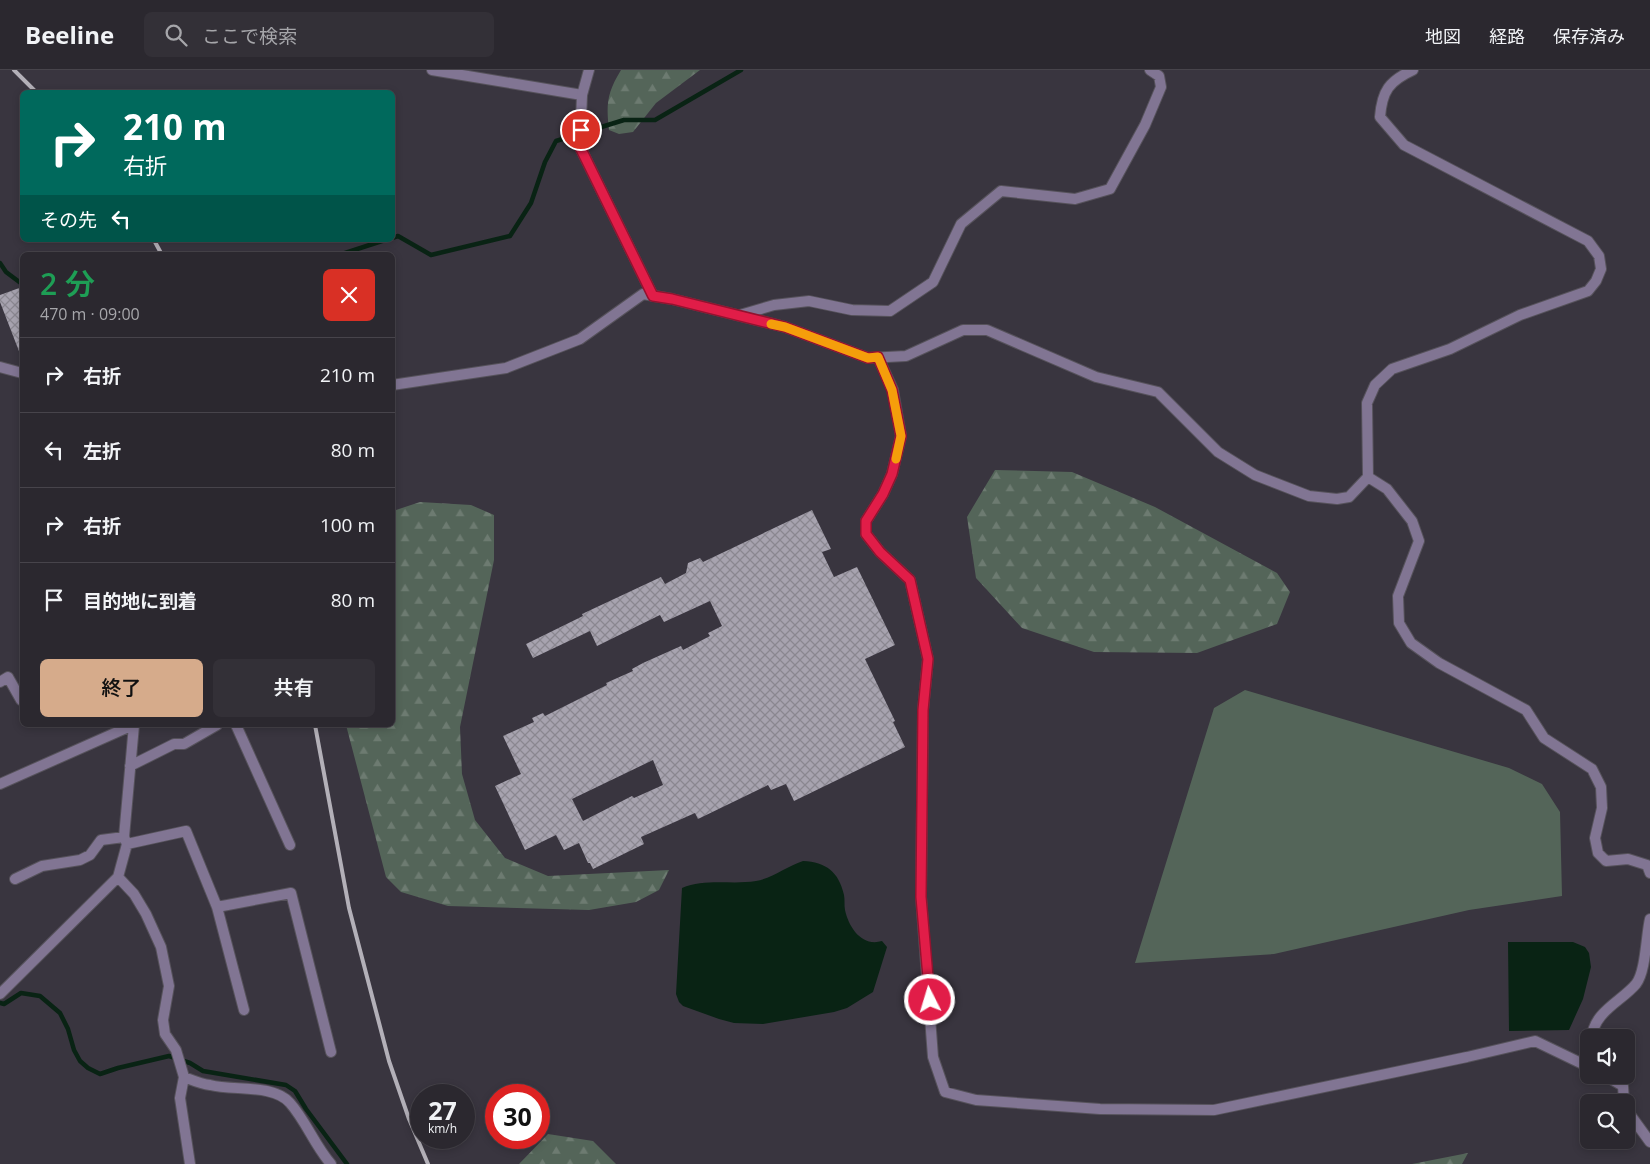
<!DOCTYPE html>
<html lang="ja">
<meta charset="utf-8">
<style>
:root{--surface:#2b282f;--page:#333037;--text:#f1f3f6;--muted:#a6a6aa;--line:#47444b;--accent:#d6ab8b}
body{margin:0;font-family:"Open Sans","Noto Sans JP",sans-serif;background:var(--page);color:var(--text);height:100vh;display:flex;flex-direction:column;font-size:19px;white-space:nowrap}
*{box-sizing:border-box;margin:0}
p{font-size:16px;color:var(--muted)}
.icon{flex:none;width:28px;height:28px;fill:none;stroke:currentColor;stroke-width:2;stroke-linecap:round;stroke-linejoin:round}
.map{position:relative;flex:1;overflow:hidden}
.side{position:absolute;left:20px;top:182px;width:375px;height:475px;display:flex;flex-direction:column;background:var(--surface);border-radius:8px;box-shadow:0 2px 8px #0003,0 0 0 1px var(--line)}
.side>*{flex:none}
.banner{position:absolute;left:20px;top:20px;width:375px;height:152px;border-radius:8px;box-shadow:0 2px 8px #0003,0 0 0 1px var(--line);background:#00695c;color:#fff;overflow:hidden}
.controls{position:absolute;left:1580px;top:959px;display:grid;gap:10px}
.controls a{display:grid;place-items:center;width:55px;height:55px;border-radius:8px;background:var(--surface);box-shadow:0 2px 8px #0003,0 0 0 1px var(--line);font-size:25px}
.speed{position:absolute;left:410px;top:1014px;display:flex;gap:10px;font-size:25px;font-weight:700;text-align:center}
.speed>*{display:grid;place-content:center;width:65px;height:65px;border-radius:50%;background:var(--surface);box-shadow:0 2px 8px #0003,0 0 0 1px var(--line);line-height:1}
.speed small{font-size:12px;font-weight:400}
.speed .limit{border:8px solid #d22;background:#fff;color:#111}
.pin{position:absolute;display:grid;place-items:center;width:42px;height:42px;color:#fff;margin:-21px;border:2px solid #fff;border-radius:50%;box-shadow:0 1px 5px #0007}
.me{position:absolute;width:55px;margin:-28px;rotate:355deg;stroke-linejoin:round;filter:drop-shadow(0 0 4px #0008)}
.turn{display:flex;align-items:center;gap:18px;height:105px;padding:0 20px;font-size:22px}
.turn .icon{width:65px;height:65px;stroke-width:2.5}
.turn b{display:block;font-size:35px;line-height:42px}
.then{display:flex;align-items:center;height:48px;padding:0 20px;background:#0003;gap:10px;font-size:19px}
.round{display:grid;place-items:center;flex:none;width:52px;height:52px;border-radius:8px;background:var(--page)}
.overview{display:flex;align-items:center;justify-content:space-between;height:85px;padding:0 20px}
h1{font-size:30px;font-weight:600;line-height:38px;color:#1e9e55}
.primary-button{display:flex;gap:10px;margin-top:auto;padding:10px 20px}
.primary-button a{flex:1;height:58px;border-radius:8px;background:var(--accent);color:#111;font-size:20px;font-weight:600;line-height:58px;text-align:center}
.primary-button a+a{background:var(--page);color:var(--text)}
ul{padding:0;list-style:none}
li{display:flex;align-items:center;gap:15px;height:75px;padding:0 20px;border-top:1px solid var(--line)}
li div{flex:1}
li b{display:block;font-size:19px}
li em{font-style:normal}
header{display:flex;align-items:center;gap:30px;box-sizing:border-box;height:70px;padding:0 25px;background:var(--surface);border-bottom:1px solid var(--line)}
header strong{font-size:24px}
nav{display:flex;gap:28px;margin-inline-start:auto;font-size:18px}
.search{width:350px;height:45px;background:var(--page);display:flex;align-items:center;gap:12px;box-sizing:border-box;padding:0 18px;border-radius:8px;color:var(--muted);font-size:19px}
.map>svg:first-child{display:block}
</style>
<header>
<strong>Beeline</strong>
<div class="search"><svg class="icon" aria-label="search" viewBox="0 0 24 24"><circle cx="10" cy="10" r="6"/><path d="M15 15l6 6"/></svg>ここで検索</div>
<nav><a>地図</a><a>経路</a><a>保存済み</a></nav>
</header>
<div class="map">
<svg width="1650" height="1094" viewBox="0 0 1650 1094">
<defs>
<pattern id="forest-firs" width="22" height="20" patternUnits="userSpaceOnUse" patternTransform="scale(1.25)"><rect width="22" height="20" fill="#546559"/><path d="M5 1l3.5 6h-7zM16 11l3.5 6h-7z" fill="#6d7b71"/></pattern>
<pattern id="building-cross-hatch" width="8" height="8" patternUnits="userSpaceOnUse" patternTransform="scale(1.25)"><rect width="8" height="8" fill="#a7a3af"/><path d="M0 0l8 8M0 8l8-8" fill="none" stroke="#8a8790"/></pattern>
</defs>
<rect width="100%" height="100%" fill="#39353f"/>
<path fill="url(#forest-firs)" d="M 621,0 L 700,0 L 656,33 L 633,62 L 619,64 L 609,60 C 606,34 607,23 621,0 Z
M 995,400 L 1072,402 L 1155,437 L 1277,503 L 1290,522 L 1277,554 L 1197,583 L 1094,582 L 1022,558 L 976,508 L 967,447 Z
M 420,432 L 471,435 L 494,445 L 494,490 L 460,657 L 462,704 L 475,750 L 505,788 L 548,806 L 669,800 L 659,820 L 636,832 L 589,840 L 448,836 L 401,822 L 386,807 L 346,655 L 392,655 L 393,441 Z
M 548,1064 L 593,1071 L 616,1094 L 519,1094 Z
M 1468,1083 L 1462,1094 L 1412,1094 Z"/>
<path fill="#546559" d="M 1245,620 L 1509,698 L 1542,714 L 1560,742 L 1562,826 L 1469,840 L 1274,884 L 1135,893 L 1214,638 Z"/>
<path fill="#092314" d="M 803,791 C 826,792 839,802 844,825 C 845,830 844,835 845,840 C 849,858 862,877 882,871 L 887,877 L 873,922 L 847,938 L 834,942 L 763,954 L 734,953 L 719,949 L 683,936 L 679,932 L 676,924 L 682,818 C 705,808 732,815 756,811 C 773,808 787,796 803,791 Z
M 1508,872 L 1573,872 L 1585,877 L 1589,883 L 1591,897 L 1583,929 L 1569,960 L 1509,961 Z"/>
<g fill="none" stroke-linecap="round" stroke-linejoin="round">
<path stroke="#092314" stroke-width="4.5" d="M 392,168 L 398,166 L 431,185 L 510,166 L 531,133 L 545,92 L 556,71 L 624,50 L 655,50 L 741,0
M 339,185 L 385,170
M 0,193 L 6,202 L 22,214
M 0,933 L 4,934 L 21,923 L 40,926 L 60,943 L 68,959 L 74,980 L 80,991 L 88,998 L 100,1004 L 118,998 L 169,986 L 190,993 L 203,1001 L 286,1015 L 295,1021 L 306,1039 L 347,1094"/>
</g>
<path fill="url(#building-cross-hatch)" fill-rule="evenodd" d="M 22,217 L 22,289 L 0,232 L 0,225 Z
M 812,440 L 831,479 L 822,482 L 834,507 L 857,497 L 895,575 L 865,589 L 895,651 L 893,652 L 905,677 L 794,731 L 786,714 L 771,720 L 768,715 L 698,749 L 695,743 L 641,767 L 644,774 L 593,799 L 590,793 L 588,793 L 579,773 L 564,780 L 556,765 L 525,780 L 495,716 L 521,704 L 503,666 L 534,652 L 532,648 L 543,643 L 545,646 L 607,615 L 606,613 L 633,601 L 632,599 L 643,593 L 681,576 L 683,580 L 710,566 L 708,563 L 722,556 L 710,531 L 664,552 L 660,545 L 597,576 L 590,561 L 533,588 L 526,574 L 583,546 L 582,544 L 661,507 L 665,514 L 686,503 L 688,493 L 700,488 L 703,492 ZM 653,690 L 663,715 L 634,728 L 632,726 L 583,751 L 572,729 Z"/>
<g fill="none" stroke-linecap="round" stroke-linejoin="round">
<defs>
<path id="minor" d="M 432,0 L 582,25
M 740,245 L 774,235 L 809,231 L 852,240 L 890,241 L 933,212 L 961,154 L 1001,121 L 1075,129 L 1110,119 L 1145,55 L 1161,17 L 1159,6 L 1150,0
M 878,287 L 893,320 L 901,366 L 892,404 L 883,424 L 866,451 L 866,464 L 880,482 L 910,510 L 928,589 L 923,640 L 921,827 L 933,987 L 945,1022 L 976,1030 L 1100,1039 L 1214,1040 L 1467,987 L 1535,971 L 1589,997
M 0,297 L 22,303
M 392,315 L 506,298 L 580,269 L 643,224 L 672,229 L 785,257 L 868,288 L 906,286 L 963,260 L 987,260 L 1096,307 L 1158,322 L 1218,382 L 1255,405 L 1309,426 L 1337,429 L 1349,427 L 1368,407 L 1367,333 L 1375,315 L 1392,299 L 1450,279 L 1520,245 L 1588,221 L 1596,211 L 1601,199 L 1599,186 L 1588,171 L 1404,75 L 1380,47 C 1382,21 1389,11 1413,0
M 1368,407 L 1387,419 L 1412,451 L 1419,471 L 1398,526 L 1399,553 L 1411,573 L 1439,593 L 1526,640 L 1544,668 L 1592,699 L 1601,717 L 1602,738 L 1595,768 L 1598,783 L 1606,791 L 1628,789 L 1647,795 L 1650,803
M 0,612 L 8,607 L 21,630 L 22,630
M 236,655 L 290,775
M 130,696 L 174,674 L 184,674 L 217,655
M 0,714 L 133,655
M 127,774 L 186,761 L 217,837 L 244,940
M 118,807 L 134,824 L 146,844 L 161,877 L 169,916 L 163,950 L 165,964 L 176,980 L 184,1007 C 192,1010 201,1014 210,1015 C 234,1021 274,1014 290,1033 C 306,1051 315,1076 331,1094
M 15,809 L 42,796 L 80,790 L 90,785 L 101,770 L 124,767
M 217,837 L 291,823 L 331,982
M 0,924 L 118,807 L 127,774 L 124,767 L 134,655
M 1592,968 C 1593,942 1622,931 1636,914 C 1646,901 1646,866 1650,849
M 1604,1005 L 1623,1016 L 1624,1032
M 184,1007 L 180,1028 L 190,1094
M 1626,1039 L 1650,1072"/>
<path id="tertiary" d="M 589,0 L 582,25 L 580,77 L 653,226"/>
</defs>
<use href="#minor" stroke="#56525b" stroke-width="12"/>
<use href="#tertiary" stroke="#56525b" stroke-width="12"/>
<use href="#minor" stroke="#817593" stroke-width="10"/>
<use href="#tertiary" stroke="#817593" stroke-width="10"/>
<path stroke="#b3b0b8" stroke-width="4" d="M 14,0 L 36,22
M 154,170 L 162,185
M 315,655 L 349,838 L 389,991 L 409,1049 L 428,1094"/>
</g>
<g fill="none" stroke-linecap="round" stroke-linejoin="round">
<defs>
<path id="route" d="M 581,60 L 580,77 L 653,226 L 672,229 L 785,257 L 868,288 L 878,287 L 892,320 L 901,366 L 892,404 L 883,424 L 866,451 L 866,464 L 880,482 L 910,510 L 928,589 L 923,640 L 921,827 L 930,930"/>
</defs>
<use href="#route" stroke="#92132f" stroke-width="12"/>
<use href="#route" stroke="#e11d48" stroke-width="9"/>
<path stroke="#f59e0b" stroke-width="9" d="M 771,254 L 785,257 L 868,288 L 878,287 L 892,320 L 901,366 L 896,389"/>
</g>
</svg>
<div class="controls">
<a><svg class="icon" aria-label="sound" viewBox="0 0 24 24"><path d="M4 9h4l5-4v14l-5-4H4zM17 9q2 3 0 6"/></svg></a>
<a><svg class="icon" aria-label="search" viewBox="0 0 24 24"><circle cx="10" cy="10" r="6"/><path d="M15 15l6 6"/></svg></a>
</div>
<div class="speed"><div>27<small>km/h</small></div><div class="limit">30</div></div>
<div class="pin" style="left:581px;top:60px;background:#d93025"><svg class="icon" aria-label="arrive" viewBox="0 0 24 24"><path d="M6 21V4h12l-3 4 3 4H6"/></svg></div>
<svg class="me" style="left:930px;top:930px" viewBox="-20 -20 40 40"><circle r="17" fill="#e11d48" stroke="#fff" stroke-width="3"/><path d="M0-11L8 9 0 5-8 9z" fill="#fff"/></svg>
<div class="banner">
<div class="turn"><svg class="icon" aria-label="right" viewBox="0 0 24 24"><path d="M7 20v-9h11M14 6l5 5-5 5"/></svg><div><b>210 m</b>右折</div></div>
<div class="then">その先<svg class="icon" aria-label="left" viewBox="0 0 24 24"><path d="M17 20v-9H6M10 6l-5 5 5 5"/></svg></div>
</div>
<section class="side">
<div class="overview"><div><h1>2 分</h1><p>470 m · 09:00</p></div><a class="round" style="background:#d93025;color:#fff"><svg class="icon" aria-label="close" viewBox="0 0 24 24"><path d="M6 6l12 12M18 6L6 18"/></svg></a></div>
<ul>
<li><svg class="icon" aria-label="right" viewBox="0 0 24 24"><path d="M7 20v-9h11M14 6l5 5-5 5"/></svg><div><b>右折</b></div><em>210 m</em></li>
<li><svg class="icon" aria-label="left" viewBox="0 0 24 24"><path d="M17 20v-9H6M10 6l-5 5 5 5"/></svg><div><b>左折</b></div><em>80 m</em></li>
<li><svg class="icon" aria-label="right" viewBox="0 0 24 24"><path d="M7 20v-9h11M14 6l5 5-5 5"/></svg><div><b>右折</b></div><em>100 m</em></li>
<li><svg class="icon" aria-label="arrive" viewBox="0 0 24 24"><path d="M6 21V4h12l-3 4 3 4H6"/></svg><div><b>目的地に到着</b></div><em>80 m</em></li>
</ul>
<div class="primary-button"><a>終了</a><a>共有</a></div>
</section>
</div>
